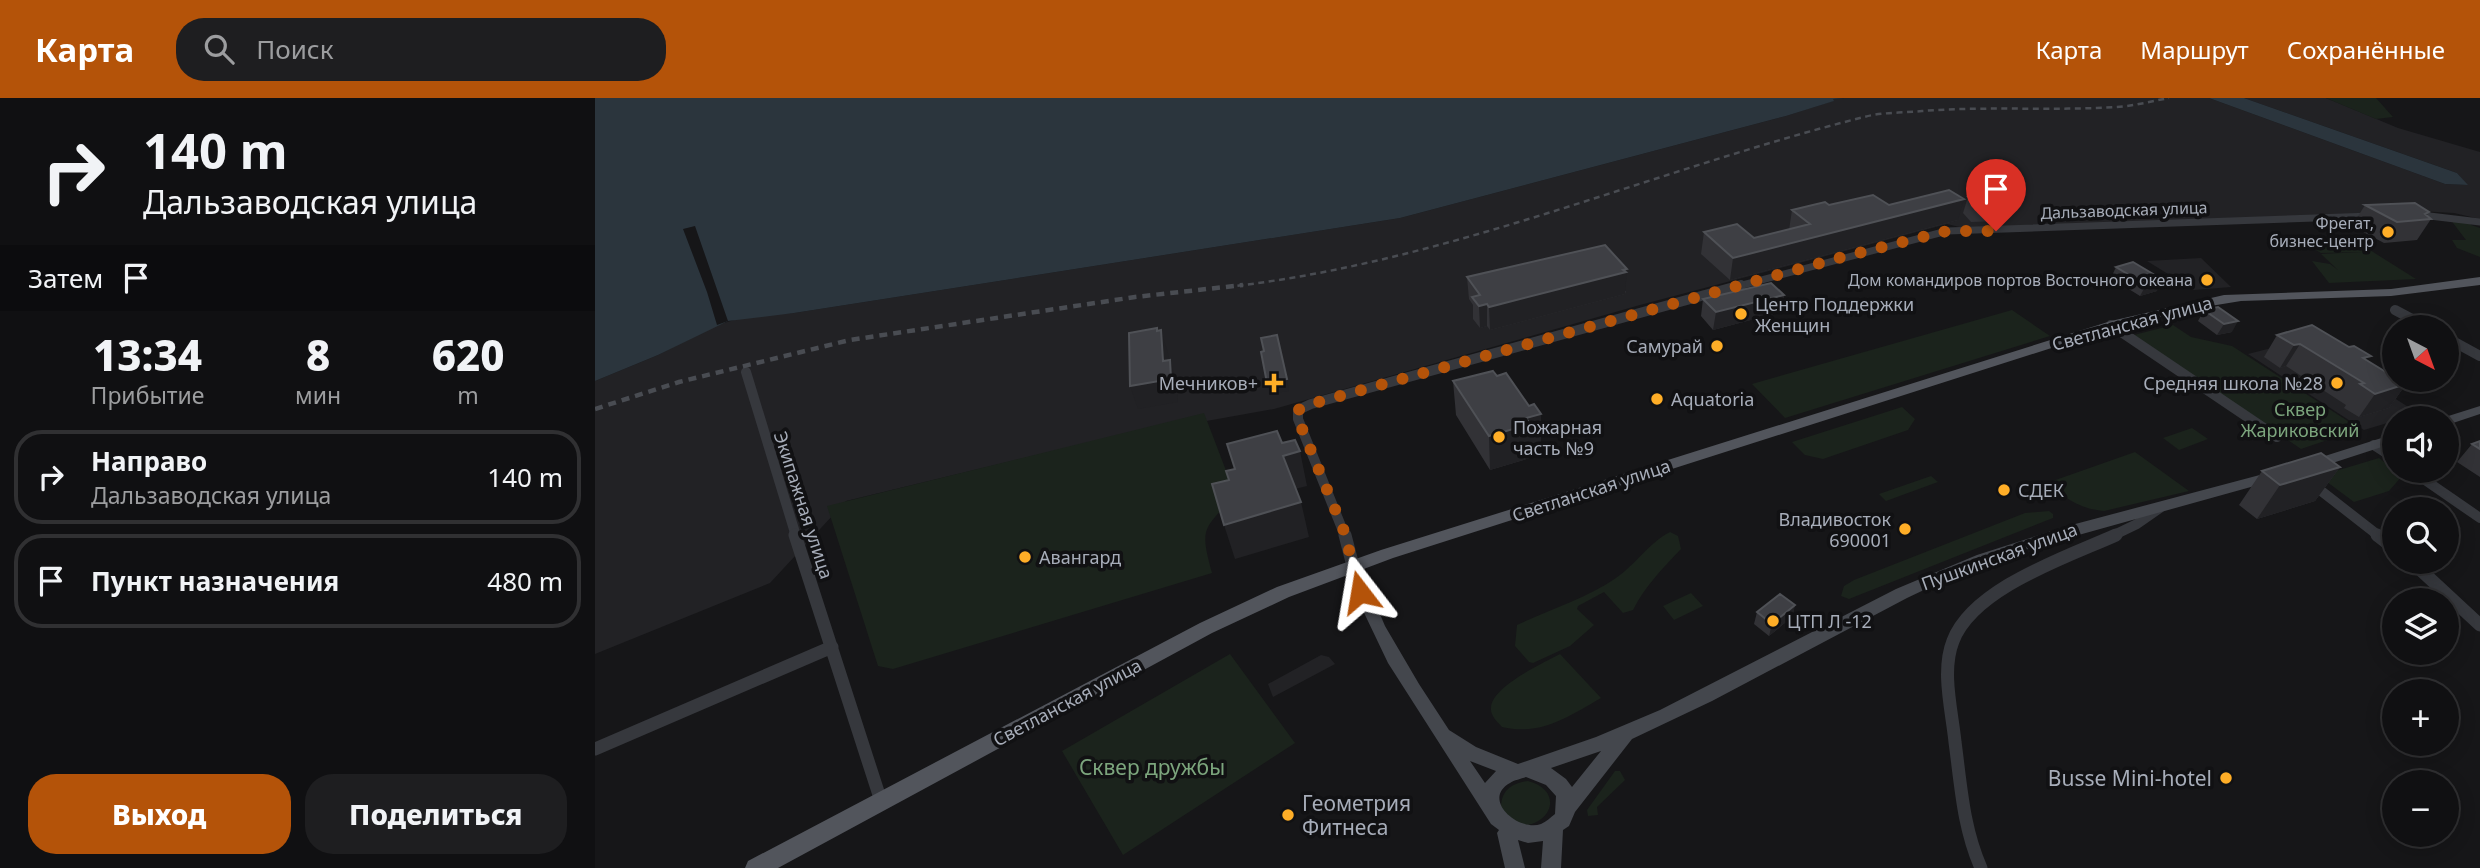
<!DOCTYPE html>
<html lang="ru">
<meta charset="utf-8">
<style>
:root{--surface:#101012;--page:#1e1e20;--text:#f1f3f6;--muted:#9c9d9f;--line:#303032;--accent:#b45309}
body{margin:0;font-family:"Noto Sans",sans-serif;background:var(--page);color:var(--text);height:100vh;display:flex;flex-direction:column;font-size:26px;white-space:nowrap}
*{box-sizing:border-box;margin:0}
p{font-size:23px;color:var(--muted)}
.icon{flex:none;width:38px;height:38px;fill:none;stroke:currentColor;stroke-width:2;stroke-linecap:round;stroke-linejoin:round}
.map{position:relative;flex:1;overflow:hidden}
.details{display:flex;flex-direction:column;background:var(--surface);width:595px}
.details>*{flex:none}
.banner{background:#101012;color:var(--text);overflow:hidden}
.needle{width:46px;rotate:139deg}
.fabs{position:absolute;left:1787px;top:217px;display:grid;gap:14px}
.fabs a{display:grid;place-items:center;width:77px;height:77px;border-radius:50%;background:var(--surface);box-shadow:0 4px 18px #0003,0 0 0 2px var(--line);font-size:35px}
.pin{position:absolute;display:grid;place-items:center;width:60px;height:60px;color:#fff;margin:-72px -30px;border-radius:50% 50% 50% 0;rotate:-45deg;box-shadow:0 0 7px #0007}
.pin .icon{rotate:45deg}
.me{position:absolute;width:77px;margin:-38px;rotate:346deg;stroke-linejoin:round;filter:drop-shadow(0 0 5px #0008)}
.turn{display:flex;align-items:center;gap:24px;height:147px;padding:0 28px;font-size:32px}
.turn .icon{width:91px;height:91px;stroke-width:2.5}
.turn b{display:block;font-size:49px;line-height:60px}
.then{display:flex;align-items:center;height:66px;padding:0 28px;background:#0003;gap:14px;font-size:26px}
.eta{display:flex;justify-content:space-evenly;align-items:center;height:119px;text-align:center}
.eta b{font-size:42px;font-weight:800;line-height:49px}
.action{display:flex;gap:14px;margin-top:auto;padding:14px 28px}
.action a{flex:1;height:80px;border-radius:28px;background:var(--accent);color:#fff;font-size:28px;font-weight:800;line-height:80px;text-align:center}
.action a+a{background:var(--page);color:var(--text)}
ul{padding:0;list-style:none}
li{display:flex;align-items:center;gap:21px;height:94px;margin:0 14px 10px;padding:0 14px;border:4px solid var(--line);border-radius:28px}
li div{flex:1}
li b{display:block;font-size:26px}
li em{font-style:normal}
header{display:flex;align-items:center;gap:42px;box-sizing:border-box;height:98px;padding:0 35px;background:var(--accent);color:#fff}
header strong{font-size:33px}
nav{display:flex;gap:38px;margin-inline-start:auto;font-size:24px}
.search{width:490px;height:63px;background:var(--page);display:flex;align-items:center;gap:18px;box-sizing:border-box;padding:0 24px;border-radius:28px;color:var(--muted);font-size:26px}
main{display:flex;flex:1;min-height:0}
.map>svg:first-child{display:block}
</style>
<header>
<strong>Карта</strong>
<div class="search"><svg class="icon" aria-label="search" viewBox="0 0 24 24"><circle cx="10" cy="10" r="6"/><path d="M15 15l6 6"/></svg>Поиск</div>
<nav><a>Карта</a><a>Маршрут</a><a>Сохранённые</a></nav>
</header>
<main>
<section class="details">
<div class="banner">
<div class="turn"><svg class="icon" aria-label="right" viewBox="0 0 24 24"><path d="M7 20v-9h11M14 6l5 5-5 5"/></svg><div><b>140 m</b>Дальзаводская улица</div></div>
<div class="then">Затем<svg class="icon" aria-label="arrive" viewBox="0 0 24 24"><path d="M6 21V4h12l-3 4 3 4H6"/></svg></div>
</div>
<div class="eta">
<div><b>13:34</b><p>Прибытие</p></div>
<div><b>8</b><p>мин</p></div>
<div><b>620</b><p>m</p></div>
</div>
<ul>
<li><svg class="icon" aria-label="right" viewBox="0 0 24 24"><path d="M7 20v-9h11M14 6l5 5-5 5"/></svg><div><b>Направо</b><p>Дальзаводская улица</p></div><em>140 m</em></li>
<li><svg class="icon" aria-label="arrive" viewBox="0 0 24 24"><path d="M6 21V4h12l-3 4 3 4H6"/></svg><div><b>Пункт назначения</b></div><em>480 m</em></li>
</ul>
<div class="action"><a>Выход</a><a>Поделиться</a></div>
</section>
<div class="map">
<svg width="1885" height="770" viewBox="0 0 1885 770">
<rect width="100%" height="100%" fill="#161618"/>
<path fill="#222225" d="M 1249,0 L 1614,0 L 1850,86 L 1872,87 L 1862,75 L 1649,0 L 1731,0 L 1803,30 L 1885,54 L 1885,121 L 1859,115 L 1825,113 L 1381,133 L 1352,126 L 1045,207 L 679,311 L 500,343 L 251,403 L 175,485 L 0,556 L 0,283 L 63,257 L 122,227 L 153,218 L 199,215 L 805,120 L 1191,18 L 1238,3 L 1237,1 Z
M 1606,160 L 1636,189 L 1599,192 L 1552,163 Z
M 1696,245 L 1787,292 L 1824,316 L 1799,320 L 1799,323 L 1769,332 L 1653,256 Z
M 726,557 L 734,559 L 740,566 L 678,599 L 673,586 Z"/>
<path fill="#1b231c" d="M 1731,0 L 1781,0 L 1798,19 L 1781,21 Z
M 1855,121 L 1874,123 L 1876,127 L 1885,130 L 1885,159 L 1862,150 L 1857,142 L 1871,142 Z
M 1753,140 L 1759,142 L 1821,181 L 1734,185 L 1717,163 L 1735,166 L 1743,172 L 1726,156 L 1767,154 L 1726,155 L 1706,143 Z
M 1417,212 L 1455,238 L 1190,320 L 1157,286 Z
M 1578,227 L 1596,239 L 1637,248 L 1765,331 L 1706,351 L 1539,237 Z
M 1307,309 L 1320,321 L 1313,332 L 1228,361 L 1210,357 L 1197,344 Z
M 609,315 L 640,396 C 609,433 604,427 617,475 L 298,571 L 283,568 L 232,408 Z
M 1597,330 L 1613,341 L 1584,352 L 1568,340 Z
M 1540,354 L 1594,393 L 1509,413 C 1485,411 1470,400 1452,385 Z
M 1784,360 L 1807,378 L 1794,393 L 1759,404 L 1724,378 Z
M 1336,378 L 1343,384 L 1291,403 L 1284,396 Z
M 1454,413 L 1458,416 L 1458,420 L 1254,501 L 1246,498 L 1249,488 L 1259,482 L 1430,415 Z
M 1075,434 L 1083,438 L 1086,451 C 1068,470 1050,488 1038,512 L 1028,515 L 1009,494 L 983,508 L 982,511 L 999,527 L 975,548 L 938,565 L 934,564 L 920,548 L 922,527 C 954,512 992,500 1021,480 C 1041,466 1055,444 1075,434 Z
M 1096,495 L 1108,508 L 1079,522 L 1068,508 Z
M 635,556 L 700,645 L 528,757 L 467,653 Z
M 965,556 L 1006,600 C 973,619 946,638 907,629 C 902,624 895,617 896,610 C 896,589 948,565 965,556 Z
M 1020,673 L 1025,673 L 1030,682 L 1002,709 L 1003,717 L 993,718 L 992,712 Z
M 933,683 C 969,692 958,729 922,728 L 906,710 C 906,693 916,685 933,683 Z"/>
<path fill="#2b353d" d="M 0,0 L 1249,0 L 1238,1 L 1239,3 L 1191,18 L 805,120 L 199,215 L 133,223 L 63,257 L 0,283 Z
M 1614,0 L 1649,0 L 1862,75 L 1873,87 L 1850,86 Z"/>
<path fill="#161618" d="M 100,128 L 133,223 L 122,227 L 112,194 L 88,131 Z"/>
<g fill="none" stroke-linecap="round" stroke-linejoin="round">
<path stroke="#36383d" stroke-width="7" d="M 1818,116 L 1885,124
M 1140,189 L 1352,133 L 1778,118"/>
<path stroke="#36383d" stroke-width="10" d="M 1800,212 L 1832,229
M 1516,227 L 1682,339
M 1852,240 L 1885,258
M 151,274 L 201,438
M 1779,347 L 1799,360
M 1817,373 L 1885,420
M 1716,385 L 1784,438
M 750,438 L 703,321 L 703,312 L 716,306 L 1146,187
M 1517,438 L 1542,426 L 1565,410"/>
<path stroke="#36383d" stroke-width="13" d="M 200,437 L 286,703
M 750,437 L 758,468
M 1782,437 L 1799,450
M 1817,464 L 1885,527
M 0,651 L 237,549
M 1386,770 C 1368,729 1366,688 1360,644 C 1357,613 1346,573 1358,543 C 1378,490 1472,459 1521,437"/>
<path fill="#44474d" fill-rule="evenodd" d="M 1885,308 L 1885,316 L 1852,327 L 1852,320 L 1847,320 Z
M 1799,336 L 1799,345 L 1716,372 L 1709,367 L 1711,364 Z
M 1676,374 L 1681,376 L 1683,379 L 1681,382 L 1433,451 L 1352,481 L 1312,500 L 1117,603 L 1037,641 L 980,714 L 974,728 L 968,732 L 966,770 L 946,770 L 948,743 L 933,745 L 923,742 L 930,770 L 910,770 L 902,735 L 904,732 L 896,726 L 793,565 L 761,498 L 750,468 L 753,464 L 763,464 L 790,528 L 824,586 L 854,632 L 881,649 L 923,666 L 1001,639 L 1065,612 L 1301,491 L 1382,457 L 1469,429 ZM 1006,653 L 977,689 L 971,681 L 956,670 ZM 875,663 L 901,673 L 890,685 ZM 931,679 L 951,687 L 961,698 L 960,716 C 956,719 951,724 946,726 C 923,734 886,701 915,685 C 919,682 926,681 931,679 Z"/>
<path fill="#52555c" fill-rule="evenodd" d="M 1885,179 L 1885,187 L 1796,198 L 1646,203 L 1597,211 L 1519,230 L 798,460 L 694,499 L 617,535 L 183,770 L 150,770 L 153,763 L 605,525 L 682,489 L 786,452 L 1516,223 L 1629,197 L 1796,191 Z"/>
<path stroke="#494c52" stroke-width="2.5" stroke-dasharray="6 4.5" stroke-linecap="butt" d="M 632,189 C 854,164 1055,73 1269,19 C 1287,14 1308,15 1327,13 C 1392,8 1457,13 1522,9 C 1539,8 1557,3 1574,0"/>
<path stroke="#494c52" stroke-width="4.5" stroke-dasharray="8 6" stroke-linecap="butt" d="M 0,311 L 84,284 L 255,242 L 540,199 L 648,187"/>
</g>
<path fill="#323236" d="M 1373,99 L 1409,107 L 1404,123 L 1376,124 L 1368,115 Z
M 1234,107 L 1294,107 L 1363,122 L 1135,182 L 1106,156 L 1109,134 L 1159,140 L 1194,132 L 1197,112 Z
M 1770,107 L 1834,114 L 1832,118 L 1836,121 L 1822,142 L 1789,145 L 1757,128 Z
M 1521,169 L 1562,193 L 1545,198 L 1516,180 Z
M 872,179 L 1031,193 L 1030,196 L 895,232 L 892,228 L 885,230 L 878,221 L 878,207 L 874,201 Z
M 1189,197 L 1186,214 L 1118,232 L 1106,218 L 1108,201 Z
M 1623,209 L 1637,234 L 1622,237 L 1603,223 L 1609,212 Z
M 1682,237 L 1773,263 L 1811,286 L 1794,310 L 1764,319 L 1749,310 L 1751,307 L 1691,268 L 1685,270 L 1669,259 Z
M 858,283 L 946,350 L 935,353 L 935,360 L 895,372 L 861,317 Z
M 1885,343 L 1885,379 L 1862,364 L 1877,346 Z
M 1745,369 L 1720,403 L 1662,421 L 1644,407 L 1667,373 Z
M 1200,507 L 1197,519 L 1174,538 L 1159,526 L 1162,514 Z"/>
<path fill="#212124" d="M 1369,101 L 1363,122 L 1135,182 L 1138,160 Z
M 1032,171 L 1030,196 L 895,232 L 894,209 Z
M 1568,182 L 1562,193 L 1545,198 L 1551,187 Z
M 1189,197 L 1186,214 L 1118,232 L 1121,214 Z
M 892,206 L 892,228 L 885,230 L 884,208 Z
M 1643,223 L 1637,234 L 1622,237 L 1629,226 Z
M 562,230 L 567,248 L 566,232 L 573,255 L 575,281 L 575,262 L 582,285 L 583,304 L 543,311 L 535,288 L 568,263 Z
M 1705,246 L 1691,268 L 1685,270 L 1699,247 Z
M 692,281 L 694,293 L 674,296 L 672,285 Z
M 1811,286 L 1794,310 L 1764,319 L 1780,296 Z
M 946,316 L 946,350 L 935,353 L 935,360 L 895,372 L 894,338 L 931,320 Z
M 705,353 L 712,388 L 696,392 L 688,358 Z
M 1745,369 L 1720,403 L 1662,421 L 1685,387 Z
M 706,404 L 714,439 L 640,461 L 629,427 Z
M 1200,507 L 1197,519 L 1174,538 L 1177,526 Z"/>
<path fill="#3e3f44" stroke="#4f5156" stroke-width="2" d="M 1354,92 L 1369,101 L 1138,160 L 1109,134 L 1142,126 L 1159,140 L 1215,126 L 1197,112 L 1230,104 L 1234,107 L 1278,97 L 1294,107 Z
M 1409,97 L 1409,107 L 1381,108 L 1373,99 Z
M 1820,105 L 1834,114 L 1830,116 L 1836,121 L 1802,124 L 1770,107 Z
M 1010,147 L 1032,171 L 1028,172 L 1031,174 L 894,209 L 892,206 L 884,208 L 877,199 L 885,197 L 872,179 Z
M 1538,164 L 1568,182 L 1551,187 L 1521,169 Z
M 1176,185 L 1189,197 L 1121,214 L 1108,201 Z
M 1623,209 L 1643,223 L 1629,226 L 1609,212 Z
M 1717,227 L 1754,249 L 1759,248 L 1776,258 L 1768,260 L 1799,279 L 1799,282 L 1804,282 L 1811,286 L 1780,296 L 1765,286 L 1769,285 L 1705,246 L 1699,247 L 1682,237 Z
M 562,230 L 562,233 L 566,232 L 568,263 L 575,262 L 576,281 L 535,288 L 534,235 Z
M 682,237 L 692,281 L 672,285 L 666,254 L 669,253 L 666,240 Z
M 898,273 L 902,278 L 911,275 L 934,308 L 939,306 L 946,316 L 931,320 L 935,326 L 894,338 L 858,283 Z
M 682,333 L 687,345 L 700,342 L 705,353 L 688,358 L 706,404 L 629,427 L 617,386 L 634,382 L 631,373 L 640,371 L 632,346 Z
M 1885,343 L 1885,351 L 1877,346 Z
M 1726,355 L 1745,369 L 1685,387 L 1667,373 Z
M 1185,496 L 1200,507 L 1177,526 L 1162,514 Z"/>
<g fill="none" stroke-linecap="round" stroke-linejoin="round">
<path stroke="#b45309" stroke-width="12" stroke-dasharray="0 21.6" d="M 765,494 L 749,433 L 703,321 L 703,312 L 716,306 L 1251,158 L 1352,133 L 1401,133"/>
</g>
<g fill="#ffae27" stroke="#111113" stroke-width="2.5">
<circle cx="1793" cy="134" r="7"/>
<circle cx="1612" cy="182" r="7"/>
<circle cx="1146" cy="216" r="7"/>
<circle cx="1122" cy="248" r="7"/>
<path d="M675.5 274.5h7v7h7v7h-7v7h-7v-7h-7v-7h7z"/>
<circle cx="1742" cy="285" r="7"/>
<circle cx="1062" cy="301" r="7"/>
<circle cx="904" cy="339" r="7"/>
<circle cx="1409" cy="392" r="7"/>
<circle cx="1310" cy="431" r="7"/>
<circle cx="430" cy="459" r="7"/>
<circle cx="1178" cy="523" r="7"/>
<circle cx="1631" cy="680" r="7"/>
<circle cx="693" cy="717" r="7"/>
</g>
<g text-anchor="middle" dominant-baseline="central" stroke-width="7" stroke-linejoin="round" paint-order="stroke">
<g font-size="16" fill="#a7adb9" stroke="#111113">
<text transform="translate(1529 112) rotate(-2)">Дальзаводская улица</text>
</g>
<g font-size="16" fill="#a7adb9" stroke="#111113" text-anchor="end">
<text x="1779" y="125">Фрегат,<tspan x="1779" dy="18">бизнес-центр</tspan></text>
<text x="1598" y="182">Дом командиров портов Восточного океана</text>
</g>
<g font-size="18" fill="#a7adb9" stroke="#111113" text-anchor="start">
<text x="1160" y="206">Центр Поддержки<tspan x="1160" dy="21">Женщин</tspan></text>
<text x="1108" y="248" text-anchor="end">Самурай</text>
<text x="663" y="285" text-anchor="end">Мечников+</text>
<text x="1728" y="285" text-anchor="end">Средняя школа №28</text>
<text x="1076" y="301">Aquatoria</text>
<text x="918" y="329">Пожарная<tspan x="918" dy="21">часть №9</tspan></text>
<text x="1423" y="392">СДЕК</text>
<text x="1296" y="421" text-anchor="end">Владивосток<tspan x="1296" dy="21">690001</tspan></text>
<text x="444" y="459">Авангард</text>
<text x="1192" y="523">ЦТП Л -12</text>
</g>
<g font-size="18" fill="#a7adb9" stroke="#111113">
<text transform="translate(1537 225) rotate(-15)">Светланская улица</text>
<text transform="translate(996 392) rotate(-18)">Светланская улица</text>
<text transform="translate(209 407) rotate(72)">Экипажная улица</text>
<text transform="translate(1404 458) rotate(-20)">Пушкинская улица</text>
<text transform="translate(472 604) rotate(-28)">Светланская улица</text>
</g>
<g font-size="18" fill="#7ca57d" stroke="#111113">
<text x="1705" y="311">Сквер<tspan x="1705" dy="21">Жариковский</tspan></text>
</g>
<g font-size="21" fill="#7ca57d" stroke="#111113">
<text x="557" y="669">Сквер дружбы</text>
</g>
<g font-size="21" fill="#a7adb9" stroke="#111113" text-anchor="end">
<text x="1617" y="680">Busse Mini-hotel</text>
<text x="707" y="705" text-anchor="start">Геометрия<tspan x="707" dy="24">Фитнеса</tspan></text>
</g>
</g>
</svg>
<div class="fabs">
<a><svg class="needle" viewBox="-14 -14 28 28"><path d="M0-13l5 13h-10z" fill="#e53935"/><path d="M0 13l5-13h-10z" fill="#9c9d9f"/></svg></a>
<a><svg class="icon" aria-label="sound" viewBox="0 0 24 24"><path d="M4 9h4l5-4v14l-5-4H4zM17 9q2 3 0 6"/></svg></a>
<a><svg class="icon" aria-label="search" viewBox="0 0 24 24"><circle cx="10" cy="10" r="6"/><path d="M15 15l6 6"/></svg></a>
<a><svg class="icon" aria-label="layers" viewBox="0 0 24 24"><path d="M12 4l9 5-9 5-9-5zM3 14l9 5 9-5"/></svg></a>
<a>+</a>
<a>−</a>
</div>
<div class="pin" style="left:1401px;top:133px;background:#d93025"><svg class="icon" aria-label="arrive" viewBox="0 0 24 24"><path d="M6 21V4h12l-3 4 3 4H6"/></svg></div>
<svg class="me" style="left:765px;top:494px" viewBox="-20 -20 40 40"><path d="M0-17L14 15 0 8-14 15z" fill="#b45309" stroke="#fff" stroke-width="4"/></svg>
</div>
</main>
